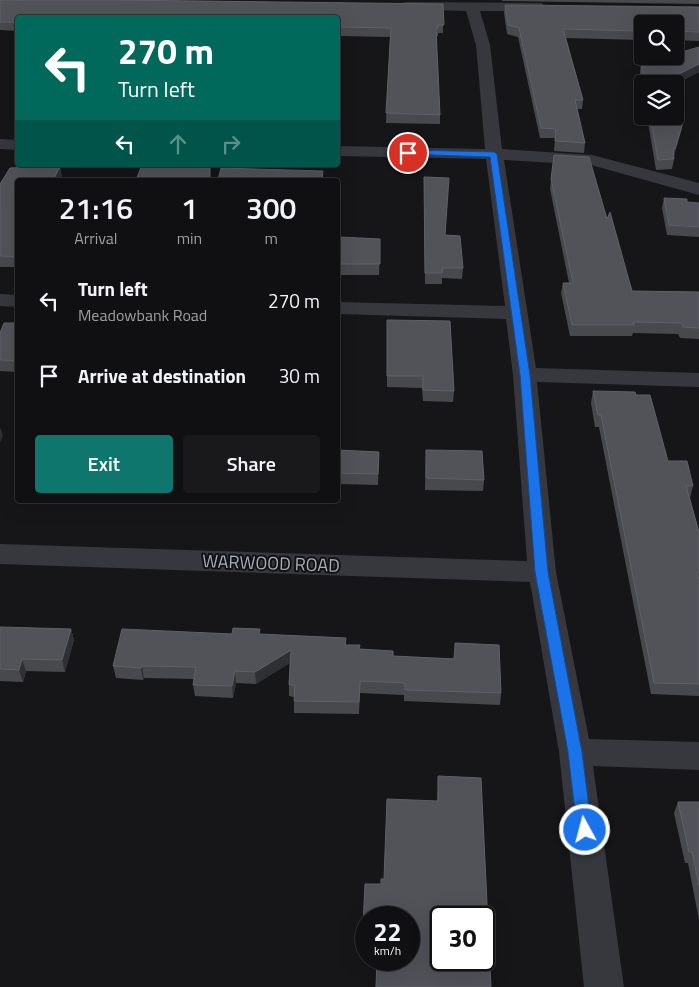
<!DOCTYPE html>
<style>
:root{--surface:#101012;--page:#19191b;--text:#f1f3f6;--muted:#9c9d9f;--line:#303032;--accent:#0f766e}
body{margin:0;font-family:"Titillium Web",sans-serif;background:var(--page);color:var(--text);height:100vh;display:flex;flex-direction:column;font-size:19px;white-space:nowrap}
*{box-sizing:border-box;margin:0}
p{font-size:16px;color:var(--muted)}
.icon{flex:none;width:28px;height:28px;fill:none;stroke:currentColor;stroke-width:2;stroke-linecap:round;stroke-linejoin:round}
.map{position:relative;flex:1;overflow:hidden}
.drawer{position:absolute;left:15px;top:178px;width:325px;height:325px;display:flex;flex-direction:column;background:var(--surface);border-radius:5px;box-shadow:0 5px 20px #0002,0 0 0 1px var(--line)}
.drawer>*{flex:none}
.guide{position:absolute;left:15px;top:15px;width:325px;height:152px;border-radius:5px;box-shadow:0 5px 20px #0002,0 0 0 1px var(--line);background:#00695c;color:#fff;overflow:hidden}
.tools{position:absolute;left:634px;top:15px;display:grid;gap:10px}
.tools a{display:grid;place-items:center;width:50px;height:50px;border-radius:5px;background:var(--surface);box-shadow:0 5px 20px #0002,0 0 0 1px var(--line);font-size:25px}
.speed{position:absolute;left:355px;top:906px;display:flex;gap:10px;font-size:25px;font-weight:700;text-align:center}
.speed>*{display:grid;place-content:center;width:65px;height:65px;border-radius:50%;background:var(--surface);box-shadow:0 5px 20px #0002,0 0 0 1px var(--line);line-height:1}
.speed small{font-size:12px;font-weight:400}
.speed .limit{border:2px solid #111;border-radius:8px;background:#fff;color:#111}
.pin{position:absolute;display:grid;place-items:center;width:42px;height:42px;color:#fff;margin:-21px;border:2px solid #fff;border-radius:50%;box-shadow:0 1px 5px #0007}
.me{position:absolute;width:55px;margin:-28px;rotate:353deg;stroke-linejoin:round;filter:drop-shadow(0 0 4px #0008)}
.turn{display:flex;align-items:center;gap:18px;height:105px;padding:0 20px;font-size:22px}
.turn .icon{width:65px;height:65px;stroke-width:2.5}
.turn b{display:block;font-size:35px;line-height:42px}
.lanes{display:flex;align-items:center;height:48px;padding:0 20px;background:#0003;justify-content:center;gap:25px;direction:ltr}
.lanes .off{opacity:.35}
.eta{display:flex;justify-content:space-evenly;align-items:center;height:85px;text-align:center}
.eta b{font-size:30px;font-weight:600;line-height:35px}
.primary-button{display:flex;gap:10px;margin-top:auto;padding:10px 20px}
.primary-button a{flex:1;height:58px;border-radius:5px;background:var(--accent);color:#fff;font-size:20px;font-weight:600;line-height:58px;text-align:center}
.primary-button a+a{background:var(--page);color:var(--text)}
ul{padding:0;list-style:none}
li{display:flex;align-items:center;gap:15px;height:75px;padding:0 20px}
li div{flex:1}
li b{display:block;font-size:19px}
li em{font-style:normal}
.map>svg:first-child{display:block}
</style>
<div class="map">
<svg width="699" height="987" viewBox="0 0 699 987">
<rect width="100%" height="100%" fill="#161618"/>
<g fill="none" stroke-linecap="round" stroke-linejoin="round">
<path fill="#37383d" fill-rule="evenodd" d="M 407,2 L 541,3 L 548,7 L 541,11 L 480,11 L 490,45 L 502,149 L 592,155 L 699,183 L 699,195 L 591,165 L 504,160 L 536,368 L 699,373 L 699,387 L 537,382 L 556,572 L 589,739 L 699,742 L 699,770 L 593,766 L 624,987 L 584,987 L 559,752 L 530,582 L 0,564 L 0,544 L 527,561 L 513,375 L 506,319 L 338,314 L 338,302 L 505,306 L 486,159 L 338,156 L 338,146 L 485,149 L 476,45 L 466,11 L 402,9 L 400,6 L 402,3 Z
M 0,139 L 18,140 L 18,150 L 0,149 Z
M 0,294 L 18,295 L 18,307 L 0,306 Z"/>
</g>
<path fill="#47494d" d="M 0,0 L 115,0 L 443,4 L 443,33 L 438,33 L 438,36 L 436,36 L 440,115 L 440,124 L 386,123 L 390,37 L 338,36 L 338,18 L 18,18 L 18,31 L 0,30 Z
M 502,0 L 699,0 L 699,4 L 502,1 Z
M 505,5 L 699,7 L 699,41 L 675,40 L 675,24 L 642,24 L 642,40 L 566,38 L 583,100 L 582,109 L 577,109 L 585,143 L 584,153 L 554,151 L 555,138 L 540,138 L 518,37 L 507,34 L 504,13 Z
M 641,63 L 699,72 L 675,84 L 642,84 L 642,90 L 640,72 Z
M 647,116 L 671,116 L 671,118 L 682,128 L 674,156 L 674,159 L 672,169 L 656,170 Z
M 554,155 L 607,219 L 632,291 L 699,292 L 699,339 L 680,338 L 678,334 L 633,333 L 632,336 L 570,336 L 561,293 L 563,283 L 569,283 L 550,189 Z
M 33,167 L 60,167 L 62,177 L 60,180 L 18,180 L 18,267 L 0,267 L 0,184 L 10,168 Z
M 424,177 L 445,235 L 463,268 L 462,279 L 442,278 L 442,284 L 425,284 Z
M 664,198 L 687,202 L 699,203 L 699,237 L 667,235 L 662,208 Z
M 338,237 L 380,239 L 379,275 L 338,275 Z
M 387,320 L 454,391 L 453,402 L 423,401 L 422,388 L 387,387 Z
M 18,323 L 18,372 L 0,371 L 0,333 Z
M 593,391 L 668,461 L 693,486 L 690,498 L 699,532 L 699,696 L 651,694 L 599,427 L 595,427 L 591,403 Z
M 338,450 L 379,452 L 378,485 L 338,484 Z
M 426,450 L 484,480 L 483,491 L 425,490 Z
M 0,627 L 71,629 L 74,640 L 65,672 L 26,671 L 23,682 L 0,681 Z
M 232,634 L 260,634 L 346,638 L 346,645 L 360,649 L 393,656 L 453,659 L 455,643 L 501,693 L 500,705 L 404,701 L 404,695 L 360,693 L 359,714 L 294,713 L 294,697 L 289,696 L 289,685 L 290,662 L 256,684 L 236,683 L 233,698 L 195,696 L 193,685 L 194,679 L 144,678 L 143,680 L 116,678 L 113,666 Z
M 438,776 L 481,778 L 409,918 L 366,918 L 366,936 L 363,936 L 365,884 L 381,884 L 437,801 Z
M 678,802 L 699,802 L 699,920 L 688,863 L 685,863 L 674,813 Z"/>
<path fill="#2f3033" d="M 699,64 L 699,72 L 675,84 L 671,84 L 675,76 Z
M 684,119 L 682,128 L 673,159 L 675,149 Z
M 60,167 L 62,177 L 60,180 L 53,180 Z
M 0,427 L 3,436 L 0,442 Z
M 71,629 L 74,640 L 65,672 L 62,660 Z
M 291,650 L 292,662 L 256,684 L 255,672 Z
M 22,659 L 26,671 L 23,682 L 19,670 Z
M 142,666 L 144,678 L 143,680 L 141,668 Z
M 235,671 L 236,683 L 233,698 L 232,686 Z"/>
<path fill="#525359" stroke="#5f6168" fill-rule="evenodd" d="M 0,0 L 115,0 L 443,4 L 444,25 L 438,25 L 438,28 L 436,28 L 440,115 L 386,113 L 391,28 L 338,27 L 338,18 L 18,18 L 18,22 L 0,22 Z
M 505,5 L 699,7 L 699,32 L 675,31 L 675,24 L 642,24 L 642,31 L 563,29 L 583,100 L 575,100 L 585,143 L 555,141 L 556,129 L 541,128 L 519,28 L 508,25 Z
M 699,47 L 699,64 L 675,76 L 671,84 L 645,84 L 641,63 L 666,56 L 675,56 L 675,54 Z
M 650,116 L 671,116 L 671,118 L 684,119 L 675,149 L 673,149 L 674,159 L 658,160 Z
M 554,155 L 589,157 L 607,219 L 610,212 L 632,291 L 699,292 L 699,328 L 683,327 L 681,323 L 633,322 L 634,325 L 572,325 L 563,283 L 573,283 L 551,179 Z
M 142,165 L 210,168 L 210,180 L 136,180 Z
M 33,167 L 60,167 L 53,180 L 18,180 L 18,257 L 0,256 L 0,184 L 10,168 Z
M 221,168 L 323,171 L 322,180 L 218,180 Z
M 424,177 L 449,178 L 445,235 L 460,236 L 463,268 L 443,268 L 442,273 L 425,273 Z
M 664,198 L 687,199 L 687,202 L 699,203 L 699,227 L 669,225 Z
M 338,237 L 380,239 L 380,264 L 338,264 Z
M 387,320 L 450,321 L 454,391 L 423,390 L 423,376 L 387,376 Z
M 4,323 L 18,323 L 18,361 L 0,360 L 0,333 Z
M 593,391 L 635,392 L 636,395 L 650,395 L 668,461 L 687,461 L 693,486 L 686,486 L 699,532 L 699,572 L 697,572 L 699,580 L 699,684 L 654,683 L 601,415 L 598,415 Z
M 338,450 L 379,452 L 378,474 L 338,473 Z
M 426,450 L 482,451 L 484,480 L 426,478 Z
M 0,627 L 71,629 L 62,660 L 22,659 L 19,670 L 0,669 Z
M 233,628 L 260,629 L 259,634 L 346,638 L 345,645 L 360,645 L 359,649 L 393,651 L 393,656 L 455,659 L 455,643 L 499,645 L 501,693 L 405,690 L 405,683 L 360,681 L 359,702 L 294,701 L 295,685 L 289,685 L 291,650 L 255,672 L 235,671 L 232,686 L 193,685 L 196,667 L 142,666 L 141,668 L 113,666 L 122,629 L 232,634 Z
M 438,776 L 481,778 L 491,987 L 376,987 L 377,960 L 409,960 L 409,918 L 366,918 L 366,925 L 363,925 L 365,884 L 381,884 L 381,879 L 384,879 L 387,799 L 438,801 ZM 441,918 L 484,918 L 484,960 L 441,960 Z
M 678,802 L 699,802 L 699,885 L 692,852 L 689,852 Z"/>
<path fill="#1a73e8" stroke="#114b97" d="M 408,150 L 494,152 L 497,154 L 530,375 L 548,572 L 582,752 L 592,830 L 590,835 L 585,837 L 579,835 L 577,830 L 568,752 L 535,572 L 520,375 L 490,157 L 406,154 L 406,151 Z"/>
<g text-anchor="middle" dominant-baseline="central" stroke-width="4" stroke-linejoin="round" paint-order="stroke">
<g font-size="18" fill="#a8adb8" stroke="#111113">
<text transform="translate(271 563) rotate(2)">WARWOOD ROAD</text>
</g>
</g>
</svg>
<div class="tools">
<a><svg class="icon" aria-label="search" viewBox="0 0 24 24"><circle cx="10" cy="10" r="6"/><path d="M15 15l6 6"/></svg></a>
<a><svg class="icon" aria-label="layers" viewBox="0 0 24 24"><path d="M12 4l9 5-9 5-9-5zM3 14l9 5 9-5"/></svg></a>
</div>
<div class="speed"><div>22<small>km/h</small></div><div class="limit">30</div></div>
<div class="pin" style="left:408px;top:153px;background:#d93025"><svg class="icon" aria-label="arrive" viewBox="0 0 24 24"><path d="M6 21V4h12l-3 4 3 4H6"/></svg></div>
<svg class="me" style="left:585px;top:830px" viewBox="-20 -20 40 40"><circle r="17" fill="#1a73e8" stroke="#fff" stroke-width="3"/><path d="M0-11L8 9 0 5-8 9z" fill="#fff"/></svg>
<div class="guide">
<div class="turn"><svg class="icon" aria-label="left" viewBox="0 0 24 24"><path d="M17 20v-9H6M10 6l-5 5 5 5"/></svg><div><b>270 m</b>Turn left</div></div>
<div class="lanes"><svg class="icon" aria-label="left" viewBox="0 0 24 24"><path d="M17 20v-9H6M10 6l-5 5 5 5"/></svg><svg class="icon off" aria-label="ahead" viewBox="0 0 24 24"><path d="M12 20V5M6 11l6-6 6 6"/></svg><svg class="icon off" aria-label="right" viewBox="0 0 24 24"><path d="M7 20v-9h11M14 6l5 5-5 5"/></svg></div>
</div>
<section class="drawer">
<div class="eta">
<div><b>21:16</b><p>Arrival</p></div>
<div><b>1</b><p>min</p></div>
<div><b>300</b><p>m</p></div>
</div>
<ul>
<li><svg class="icon" aria-label="left" viewBox="0 0 24 24"><path d="M17 20v-9H6M10 6l-5 5 5 5"/></svg><div><b>Turn left</b><p>Meadowbank Road</p></div><em>270 m</em></li>
<li><svg class="icon" aria-label="arrive" viewBox="0 0 24 24"><path d="M6 21V4h12l-3 4 3 4H6"/></svg><div><b>Arrive at destination</b></div><em>30 m</em></li>
</ul>
<div class="primary-button"><a>Exit</a><a>Share</a></div>
</section>
</div>
